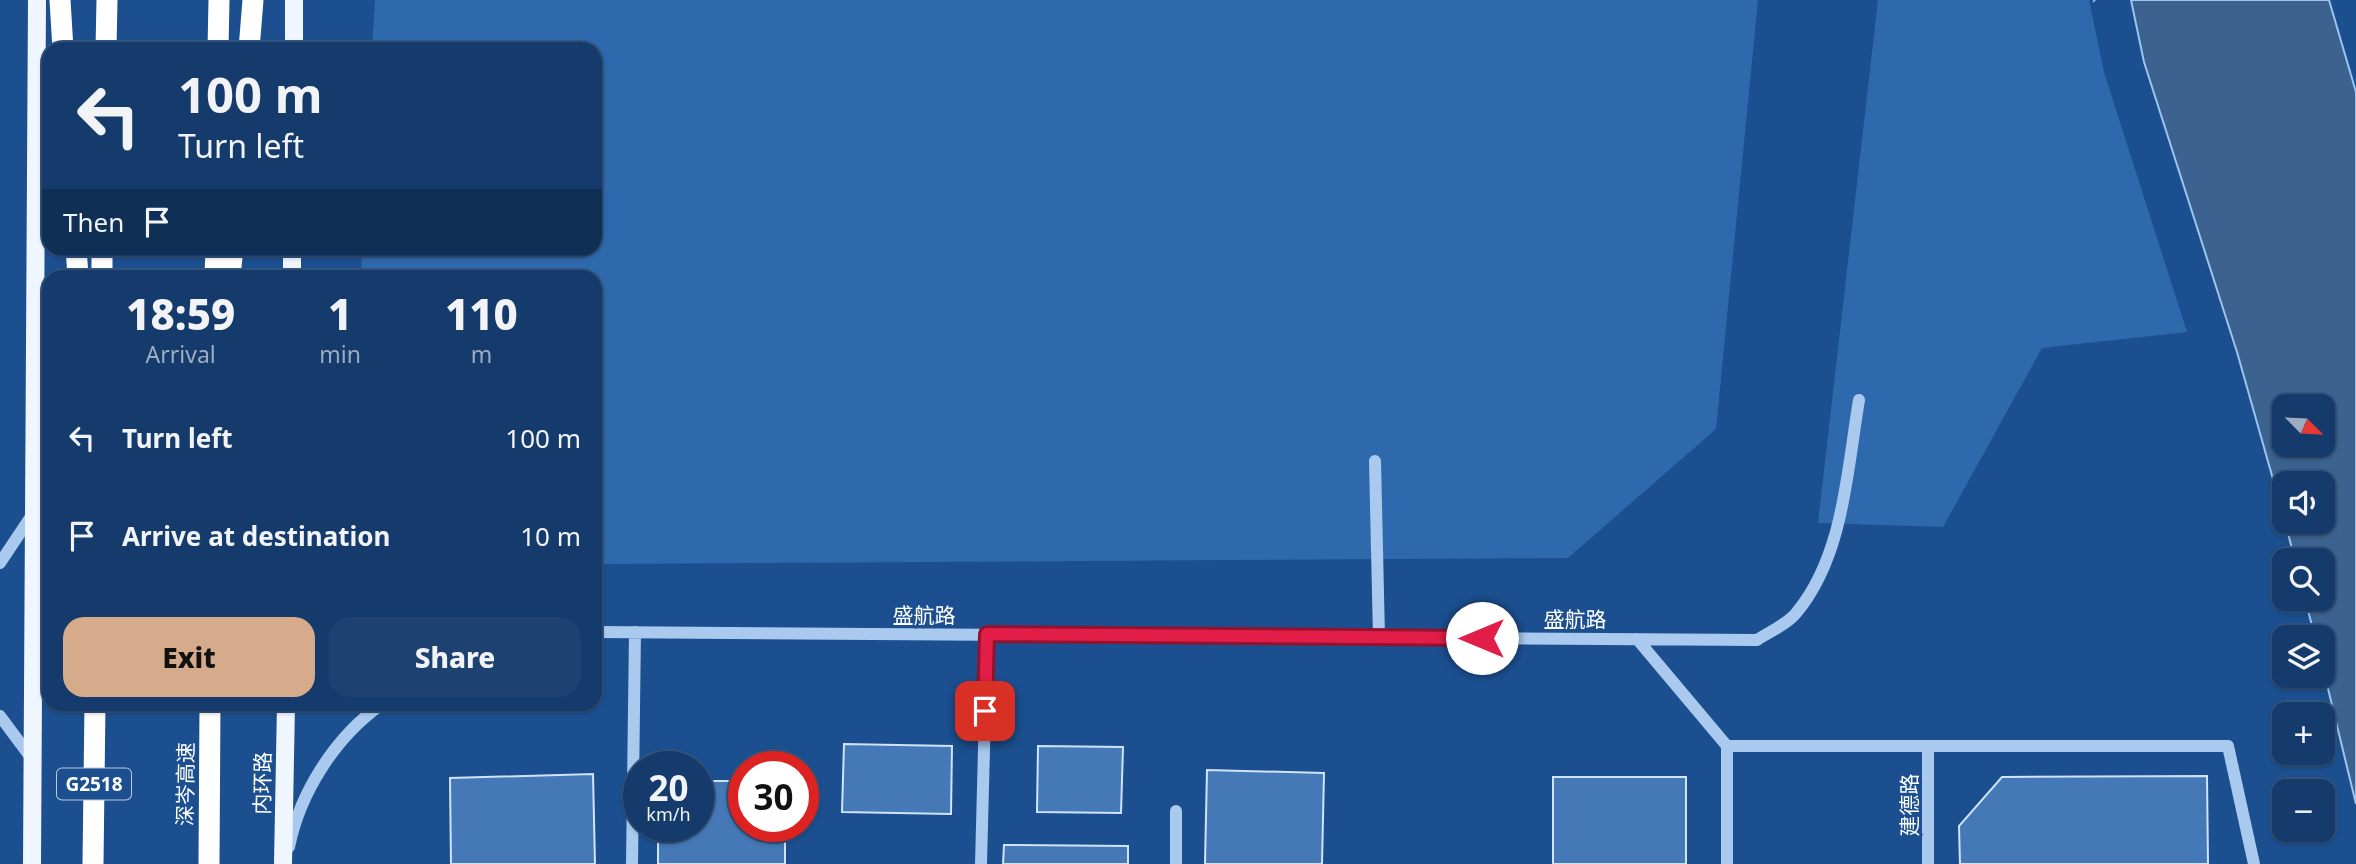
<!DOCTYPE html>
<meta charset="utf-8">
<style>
:root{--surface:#143b6b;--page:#1d4271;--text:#f1f3f6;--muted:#9dadc1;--line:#33557e;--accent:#d6ab8b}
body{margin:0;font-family:"Noto Sans","Noto Sans SC",sans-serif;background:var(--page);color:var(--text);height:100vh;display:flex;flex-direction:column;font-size:26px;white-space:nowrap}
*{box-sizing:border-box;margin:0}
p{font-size:23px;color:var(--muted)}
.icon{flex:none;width:38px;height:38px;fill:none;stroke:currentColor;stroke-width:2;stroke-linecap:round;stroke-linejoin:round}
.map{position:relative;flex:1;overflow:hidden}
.side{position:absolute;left:42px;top:270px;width:560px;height:441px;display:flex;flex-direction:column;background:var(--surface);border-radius:21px;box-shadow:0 2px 5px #0004,0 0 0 2px var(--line)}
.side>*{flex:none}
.hud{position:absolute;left:42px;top:42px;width:560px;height:214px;border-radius:21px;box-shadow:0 2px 5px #0004,0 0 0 2px var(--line);background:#143b6b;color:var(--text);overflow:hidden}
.needle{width:46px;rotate:114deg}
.buttons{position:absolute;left:2272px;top:394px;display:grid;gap:14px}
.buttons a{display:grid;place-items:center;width:63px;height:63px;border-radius:14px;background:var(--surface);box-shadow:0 2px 5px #0004,0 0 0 2px var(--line);font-size:35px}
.speed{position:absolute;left:623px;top:751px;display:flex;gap:14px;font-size:35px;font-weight:700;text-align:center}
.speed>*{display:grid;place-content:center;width:91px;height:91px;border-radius:50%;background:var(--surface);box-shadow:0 2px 5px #0004,0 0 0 2px var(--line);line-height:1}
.speed small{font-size:18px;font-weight:400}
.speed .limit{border:10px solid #d22;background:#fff;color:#111}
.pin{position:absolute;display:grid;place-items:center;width:60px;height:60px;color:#fff;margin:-30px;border-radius:14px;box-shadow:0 4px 10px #0006}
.me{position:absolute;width:77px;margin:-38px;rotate:270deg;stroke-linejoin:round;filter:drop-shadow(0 0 5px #0008)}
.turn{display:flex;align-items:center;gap:24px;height:147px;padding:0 21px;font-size:32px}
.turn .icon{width:91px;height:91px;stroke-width:2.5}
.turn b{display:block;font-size:49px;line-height:60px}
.then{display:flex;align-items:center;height:66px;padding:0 21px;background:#0003;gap:14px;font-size:26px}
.eta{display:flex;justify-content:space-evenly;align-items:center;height:119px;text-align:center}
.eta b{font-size:42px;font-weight:800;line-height:49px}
.cta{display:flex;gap:14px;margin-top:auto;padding:14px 21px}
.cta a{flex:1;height:80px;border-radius:21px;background:var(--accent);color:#111;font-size:28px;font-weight:800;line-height:80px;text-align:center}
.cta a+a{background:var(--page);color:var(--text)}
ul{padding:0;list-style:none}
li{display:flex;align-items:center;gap:21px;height:98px;padding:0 21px}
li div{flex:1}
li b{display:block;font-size:26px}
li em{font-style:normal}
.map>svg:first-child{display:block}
</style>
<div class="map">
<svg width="2356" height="864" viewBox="0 0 2356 864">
<rect width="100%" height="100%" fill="#1b4f8f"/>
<path fill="#2e69ad" d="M 375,0 L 1758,0 L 1716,429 L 1568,558 L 595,564 L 595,276 L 361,276 L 362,249 L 595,248 L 595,49 L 372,49 Z
M 1878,0 L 2089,0 L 2104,72 L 2187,332 L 2042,348 L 1943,527 L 1818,523 Z"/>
<path fill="#3c6290" stroke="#9cc4f0" stroke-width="2" fill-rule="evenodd" d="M 2131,0 L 2329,0 L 2356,92 L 2356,804 L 2322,664 L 2322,637 L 2315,637 L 2305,599 L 2322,598 L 2322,560 L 2295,560 L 2285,522 L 2322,522 L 2322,483 L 2284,483 L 2284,518 L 2237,352 L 2144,62 ZM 2284,406 L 2322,406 L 2322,444 L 2284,444 Z"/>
<path fill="#4478b7" stroke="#cfe3fa" stroke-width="2" d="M 844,744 L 952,746 L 951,814 L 842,812 Z
M 1038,746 L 1123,747 L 1121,813 L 1037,812 Z
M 1207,770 L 1324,773 L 1322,864 L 1205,864 Z
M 593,774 L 595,864 L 451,864 L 450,778 Z
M 2207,776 L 2208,864 L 1960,864 L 1959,826 L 2002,777 Z
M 1553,777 L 1686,777 L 1686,864 L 1553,864 Z
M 698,781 L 744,781 L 744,826 L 785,826 L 785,864 L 658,864 L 658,826 L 698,826 Z
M 1004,845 L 1128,846 L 1128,864 L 1003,864 Z"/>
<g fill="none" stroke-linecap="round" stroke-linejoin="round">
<path stroke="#a9c9ee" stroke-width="4.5" stroke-dasharray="3.5 5" stroke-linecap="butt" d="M 2094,0 L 2095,1"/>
<path stroke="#a9c9ee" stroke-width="12" d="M 1375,461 L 1379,637
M 0,563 L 32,515
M 595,632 L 1757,640 C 1769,632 1788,624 1797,612 C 1844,555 1847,470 1859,400
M 1637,639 L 1727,746 L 1727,864
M 0,716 L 32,759
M 1727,746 L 2228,746 L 2254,864
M 1928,746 L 1928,864
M 289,847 C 300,792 336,736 382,704
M 632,864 L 635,632
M 981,864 L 987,634
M 1176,864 L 1176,811"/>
<path stroke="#f0f6ff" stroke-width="18" d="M 294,49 L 294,0
M 292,276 L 292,248
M 32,864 L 37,0
M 283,864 L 286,704"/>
<path stroke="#fff" stroke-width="21" d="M 60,0 L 63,49
M 106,49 L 107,0
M 218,49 L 219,0
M 249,49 L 253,0
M 76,248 L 78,276
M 102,276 L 102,248
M 215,276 L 216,248
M 230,276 L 233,248
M 93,864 L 95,704
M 209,864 L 210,704"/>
</g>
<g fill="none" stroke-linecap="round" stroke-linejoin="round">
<defs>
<path id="route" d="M 985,711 L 987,634 L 1482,638"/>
</defs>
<use href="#route" stroke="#92132f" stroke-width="18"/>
<use href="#route" stroke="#e11d48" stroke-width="12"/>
</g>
<g text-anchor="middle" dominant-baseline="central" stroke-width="6" stroke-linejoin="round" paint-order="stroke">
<rect fill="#1b4f8f" stroke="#bbcadd" stroke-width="2" x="57" y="768.5" width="74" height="31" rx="5"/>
<g font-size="19" font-weight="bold" fill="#fff">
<text x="94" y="784">G2518</text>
</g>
<g font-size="21" fill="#fff" stroke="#1b4f8f">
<text x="924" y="615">盛航路</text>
<text x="1575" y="619">盛航路</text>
<text transform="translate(262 783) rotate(-89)">内环路</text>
<text transform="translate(185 784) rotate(-89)">深岑高速</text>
<text transform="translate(1909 805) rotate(-90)">建德路</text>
</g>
</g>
</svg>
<div class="buttons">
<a><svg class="needle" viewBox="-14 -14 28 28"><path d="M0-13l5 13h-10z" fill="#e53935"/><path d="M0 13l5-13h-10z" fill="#9dadc1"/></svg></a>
<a><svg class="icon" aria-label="sound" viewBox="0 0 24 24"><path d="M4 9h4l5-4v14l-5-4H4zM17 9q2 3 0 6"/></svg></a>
<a><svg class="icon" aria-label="search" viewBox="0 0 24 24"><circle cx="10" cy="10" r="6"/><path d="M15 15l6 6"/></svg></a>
<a><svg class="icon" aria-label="layers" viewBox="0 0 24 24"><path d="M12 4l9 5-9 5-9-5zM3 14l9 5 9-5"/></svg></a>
<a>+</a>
<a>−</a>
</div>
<div class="speed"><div>20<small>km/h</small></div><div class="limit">30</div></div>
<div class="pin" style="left:985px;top:711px;background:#d93025"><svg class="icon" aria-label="arrive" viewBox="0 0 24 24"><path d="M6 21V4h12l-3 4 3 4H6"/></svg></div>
<svg class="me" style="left:1482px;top:638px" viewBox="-20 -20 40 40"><circle r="19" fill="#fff"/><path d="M0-13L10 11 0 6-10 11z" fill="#e11d48"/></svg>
<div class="hud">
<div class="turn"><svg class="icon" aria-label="left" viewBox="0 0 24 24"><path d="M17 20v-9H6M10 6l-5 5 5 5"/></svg><div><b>100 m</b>Turn left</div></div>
<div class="then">Then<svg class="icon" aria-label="arrive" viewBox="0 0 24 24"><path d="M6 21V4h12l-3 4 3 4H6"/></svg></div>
</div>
<section class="side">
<div class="eta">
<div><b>18:59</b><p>Arrival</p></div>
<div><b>1</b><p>min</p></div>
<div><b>110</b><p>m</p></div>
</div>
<ul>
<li><svg class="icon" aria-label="left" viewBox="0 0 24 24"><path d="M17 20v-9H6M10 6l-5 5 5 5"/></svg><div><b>Turn left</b></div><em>100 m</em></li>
<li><svg class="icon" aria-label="arrive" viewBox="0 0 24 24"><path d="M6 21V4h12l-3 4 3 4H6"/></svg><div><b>Arrive at destination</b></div><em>10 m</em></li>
</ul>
<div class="cta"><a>Exit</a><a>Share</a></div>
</section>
</div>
